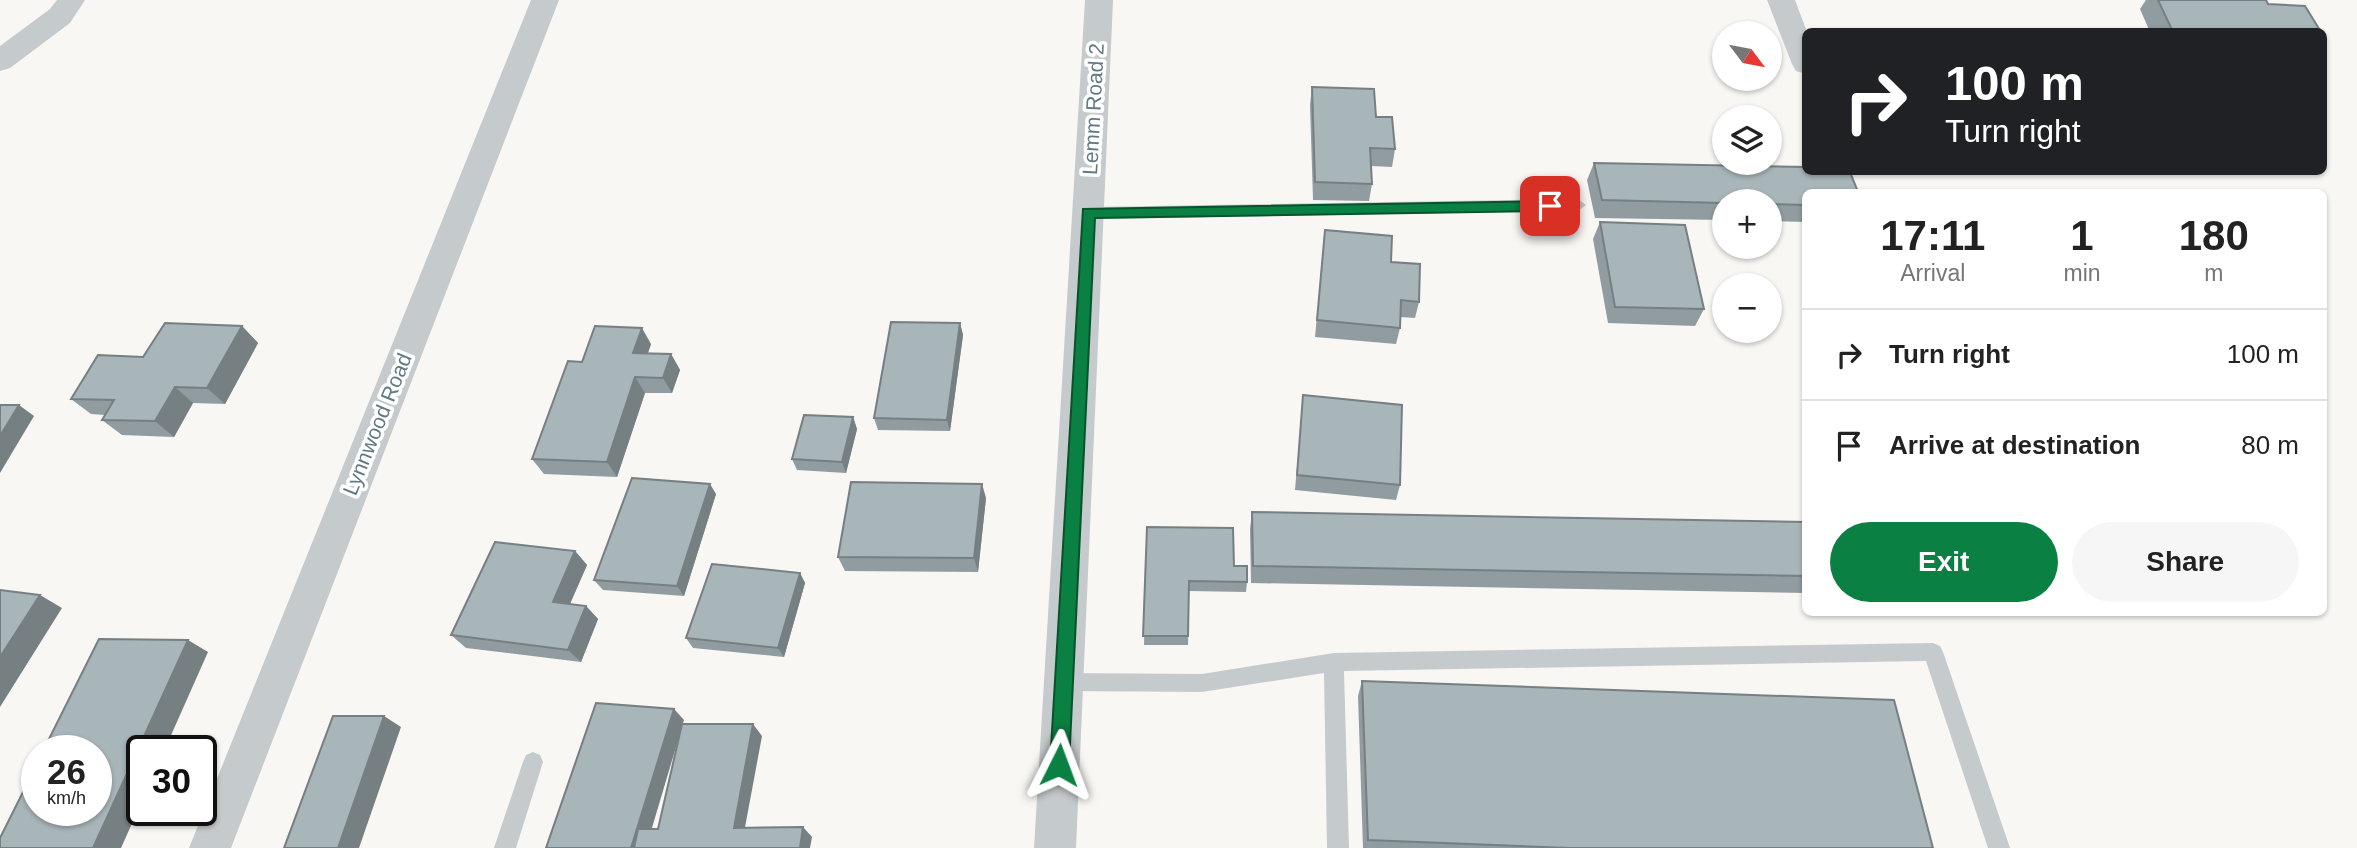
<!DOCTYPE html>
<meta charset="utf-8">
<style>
:root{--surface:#fff;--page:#f6f6f6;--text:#222;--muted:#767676;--line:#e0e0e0;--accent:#0b8043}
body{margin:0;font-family:Arial,sans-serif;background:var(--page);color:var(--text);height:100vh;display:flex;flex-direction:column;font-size:26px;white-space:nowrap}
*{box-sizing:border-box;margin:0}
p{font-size:23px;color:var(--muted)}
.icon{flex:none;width:38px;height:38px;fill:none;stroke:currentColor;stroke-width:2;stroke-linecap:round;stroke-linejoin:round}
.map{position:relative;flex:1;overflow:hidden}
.side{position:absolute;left:1802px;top:189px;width:525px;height:427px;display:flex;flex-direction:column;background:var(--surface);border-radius:10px;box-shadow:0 2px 5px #0004}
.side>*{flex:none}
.banner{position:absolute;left:1802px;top:28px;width:525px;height:147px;border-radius:10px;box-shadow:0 2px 5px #0004;background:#202124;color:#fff;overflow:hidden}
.needle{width:46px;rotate:122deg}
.fabs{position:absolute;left:1712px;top:21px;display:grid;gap:14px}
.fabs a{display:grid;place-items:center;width:70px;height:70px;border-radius:50%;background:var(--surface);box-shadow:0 2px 5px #0004;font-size:35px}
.speed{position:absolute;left:21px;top:735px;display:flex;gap:14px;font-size:35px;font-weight:700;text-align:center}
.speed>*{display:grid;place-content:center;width:91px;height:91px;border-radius:50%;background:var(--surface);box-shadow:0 2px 5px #0004;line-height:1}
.speed small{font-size:18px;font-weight:400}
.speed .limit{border:4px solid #111;border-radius:10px;background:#fff;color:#111}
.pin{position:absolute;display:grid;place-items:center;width:60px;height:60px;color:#fff;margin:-30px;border-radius:14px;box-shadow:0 4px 10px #0006}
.me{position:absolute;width:77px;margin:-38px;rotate:3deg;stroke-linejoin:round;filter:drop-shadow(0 0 5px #0008)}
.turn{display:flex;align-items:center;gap:24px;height:147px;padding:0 28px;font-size:32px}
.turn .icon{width:91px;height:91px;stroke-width:2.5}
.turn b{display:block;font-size:49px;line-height:60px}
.eta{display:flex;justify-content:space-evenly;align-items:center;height:119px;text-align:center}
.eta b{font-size:42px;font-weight:700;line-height:49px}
.action{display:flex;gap:14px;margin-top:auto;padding:14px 28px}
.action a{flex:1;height:80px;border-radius:42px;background:var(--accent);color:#fff;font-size:28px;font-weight:700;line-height:80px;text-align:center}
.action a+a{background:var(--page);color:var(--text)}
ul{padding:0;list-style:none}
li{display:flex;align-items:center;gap:21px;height:91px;padding:0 28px;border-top:2px solid var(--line)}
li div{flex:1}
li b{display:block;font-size:26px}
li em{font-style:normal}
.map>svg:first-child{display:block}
</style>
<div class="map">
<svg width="2357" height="848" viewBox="0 0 2357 848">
<rect width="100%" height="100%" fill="#f8f7f4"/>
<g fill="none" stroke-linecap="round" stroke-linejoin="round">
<path fill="#c5cacd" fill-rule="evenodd" d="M 1578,199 L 1586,205 L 1578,211 L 1089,219 L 1081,213 L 1089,207 Z
M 1933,643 L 1940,646 L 1943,652 L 2010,848 L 1988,848 L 1926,661 L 1344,671 L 1349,848 L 1327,848 L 1324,673 L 1202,692 L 1064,691 L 1057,689 L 1054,682 L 1057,675 L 1064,673 L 1202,674 L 1334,653 Z
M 533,752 L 540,755 L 543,762 L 516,848 L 494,848 L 523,762 L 526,755 Z"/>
<path fill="#c5cacd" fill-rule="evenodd" d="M 57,0 L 85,0 L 70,23 L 10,68 L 0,71 L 0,46 L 50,9 Z
M 531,0 L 559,0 L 231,848 L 189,848 Z
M 1085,0 L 1113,0 L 1076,848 L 1034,848 Z
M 1767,0 L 1795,0 L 1807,32 L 1806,74 L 1796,71 L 1792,64 Z"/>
</g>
<path fill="#909c9f" d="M 2146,0 L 2266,0 L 2268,4 L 2321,32 L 2150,32 L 2140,9 Z
M 1312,87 L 1376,117 L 1395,149 L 1392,167 L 1371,166 L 1372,184 L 1369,201 L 1313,200 L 1310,105 Z
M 1594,163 L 1806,192 L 1806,222 L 1769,221 L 1769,201 L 1724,201 L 1724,220 L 1595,218 L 1587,180 Z
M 1600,222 L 1704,309 L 1695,326 L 1608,323 L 1593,239 Z
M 1325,230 L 1391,262 L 1419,302 L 1415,318 L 1400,317 L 1400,328 L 1396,344 L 1315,337 Z
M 960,323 L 963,335 L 950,431 L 878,430 L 874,418 Z
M 242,326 L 258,343 L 225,404 L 193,403 L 174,437 L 122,435 L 102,420 L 105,415 L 91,414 L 71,399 L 143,357 Z
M 651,344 L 648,353 L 671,354 L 680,370 L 672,393 L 645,393 L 617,477 L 544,474 L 532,459 L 582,362 Z
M 1303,395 L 1400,485 L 1396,500 L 1295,490 Z
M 853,417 L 857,429 L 846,473 L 797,470 L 792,459 Z
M 716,494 L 684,596 L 603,590 L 594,580 Z
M 986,498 L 978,572 L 845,571 L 838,557 Z
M 1252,512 L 1806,522 L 1806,593 L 1251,583 L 1250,529 Z
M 1147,527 L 1234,566 L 1247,582 L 1246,592 L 1189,591 L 1188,645 L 1144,645 Z
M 575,551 L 587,565 L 570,604 L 586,606 L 598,619 L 581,662 L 466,648 L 451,635 Z
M 800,573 L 805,583 L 784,657 L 693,648 L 686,638 Z
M 1362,681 L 1933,848 L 1363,848 L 1358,696 Z"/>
<path fill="#767f82" d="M 960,323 L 963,335 L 950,431 L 947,420 Z
M 242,326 L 258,343 L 225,404 L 207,388 Z
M 642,328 L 651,344 L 642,369 L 633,353 Z
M 671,354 L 680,370 L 672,393 L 663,378 Z
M 635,377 L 645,393 L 617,477 L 607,462 Z
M 175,387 L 193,403 L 174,437 L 155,421 Z
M 19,405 L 34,416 L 0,473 L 0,436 Z
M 853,417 L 857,429 L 846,473 L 842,462 Z
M 710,484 L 716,494 L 684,596 L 677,586 Z
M 982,484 L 986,498 L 978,572 L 974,558 Z
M 575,551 L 587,565 L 565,615 L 553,602 Z
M 800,573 L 805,583 L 784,657 L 778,648 Z
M 40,595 L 62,608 L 0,707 L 0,657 Z
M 586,606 L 598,619 L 581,662 L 568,650 Z
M 188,640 L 208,652 L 164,751 L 142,751 L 142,801 L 121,848 L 93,848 Z
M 674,709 L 684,720 L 646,848 L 631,848 Z
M 384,716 L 401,727 L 359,848 L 338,848 Z
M 753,724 L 762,736 L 743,838 L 734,828 Z
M 803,827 L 812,837 L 810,848 L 800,848 Z"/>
<path fill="#a8b5b9" stroke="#767f82" stroke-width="2" d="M 2158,0 L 2266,0 L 2268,4 L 2305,6 L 2321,32 L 2173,32 Z
M 1312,87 L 1374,89 L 1376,117 L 1392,117 L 1395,149 L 1370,148 L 1372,184 L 1315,182 Z
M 1594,163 L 1806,167 L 1806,172 L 1850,172 L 1858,192 L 1806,192 L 1806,205 L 1769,204 L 1769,201 L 1724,201 L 1724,203 L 1602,200 Z
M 1600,222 L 1685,225 L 1704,309 L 1615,307 Z
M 1325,230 L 1392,236 L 1391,262 L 1420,264 L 1419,302 L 1401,300 L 1400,328 L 1317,320 Z
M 891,322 L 960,323 L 947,420 L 874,418 Z
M 165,323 L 242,326 L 207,388 L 175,387 L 155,421 L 102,420 L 114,400 L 71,399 L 98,355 L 143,357 Z
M 595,326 L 642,328 L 633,353 L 671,354 L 663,378 L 635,377 L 607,462 L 532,459 L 568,361 L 582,362 Z
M 1303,395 L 1402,405 L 1400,485 L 1297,475 Z
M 0,405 L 19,405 L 0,436 Z
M 804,415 L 853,417 L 842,462 L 792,459 Z
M 632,478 L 710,484 L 677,586 L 594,580 Z
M 851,482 L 982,484 L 974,558 L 838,557 Z
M 1252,512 L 1806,522 L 1806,576 L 1253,566 Z
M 1147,527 L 1233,528 L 1234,566 L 1247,566 L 1247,582 L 1189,581 L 1188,636 L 1143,636 Z
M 495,542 L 575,551 L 553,602 L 586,606 L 568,650 L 451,635 Z
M 712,564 L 800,573 L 778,648 L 686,638 Z
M 0,590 L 40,595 L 0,657 Z
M 99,639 L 188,640 L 93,848 L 0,848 L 0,838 L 37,764 L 37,810 L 96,810 L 96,751 L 43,751 Z
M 1362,681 L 1894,700 L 1933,848 L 1569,848 L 1368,840 Z
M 596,703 L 674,709 L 631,848 L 546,848 Z
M 333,716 L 384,716 L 338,848 L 284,848 Z
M 682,724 L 753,724 L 734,828 L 803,827 L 800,848 L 634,848 L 638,829 L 658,829 Z"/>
<path fill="#0b8043" stroke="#07532c" stroke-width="2" d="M 1550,201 L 1558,206 L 1550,211 L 1095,218 L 1069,765 L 1066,771 L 1059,774 L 1053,771 L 1050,765 L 1083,209 Z"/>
<g text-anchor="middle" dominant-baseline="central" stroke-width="7" stroke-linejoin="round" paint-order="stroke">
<g font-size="21" fill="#607982" stroke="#fff">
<text transform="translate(1093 109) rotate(-87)">Lemm Road 2</text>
<text transform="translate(377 424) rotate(-68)">Lynnwood Road</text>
</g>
</g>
</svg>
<div class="fabs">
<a><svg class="needle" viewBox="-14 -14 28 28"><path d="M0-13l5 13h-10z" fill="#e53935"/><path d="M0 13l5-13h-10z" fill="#767676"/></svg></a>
<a><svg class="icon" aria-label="layers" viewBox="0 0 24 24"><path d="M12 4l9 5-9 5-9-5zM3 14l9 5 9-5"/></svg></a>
<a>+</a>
<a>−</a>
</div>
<div class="speed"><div>26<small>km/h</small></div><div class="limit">30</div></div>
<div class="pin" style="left:1550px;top:206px;background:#d93025"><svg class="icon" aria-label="arrive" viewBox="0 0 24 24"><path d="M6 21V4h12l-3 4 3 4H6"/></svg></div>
<svg class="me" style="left:1059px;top:765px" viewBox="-20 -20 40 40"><path d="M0-17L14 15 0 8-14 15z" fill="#0b8043" stroke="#fff" stroke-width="4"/></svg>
<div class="banner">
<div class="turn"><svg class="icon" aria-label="right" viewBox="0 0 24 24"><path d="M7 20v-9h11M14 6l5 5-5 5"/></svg><div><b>100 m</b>Turn right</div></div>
</div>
<section class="side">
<div class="eta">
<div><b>17:11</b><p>Arrival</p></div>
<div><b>1</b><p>min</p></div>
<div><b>180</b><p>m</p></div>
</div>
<ul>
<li><svg class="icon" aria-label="right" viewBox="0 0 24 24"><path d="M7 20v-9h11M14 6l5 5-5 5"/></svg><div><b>Turn right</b></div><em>100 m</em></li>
<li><svg class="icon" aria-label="arrive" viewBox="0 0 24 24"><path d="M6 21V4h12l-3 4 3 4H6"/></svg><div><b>Arrive at destination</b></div><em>80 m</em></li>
</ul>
<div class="action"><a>Exit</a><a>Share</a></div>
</section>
</div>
